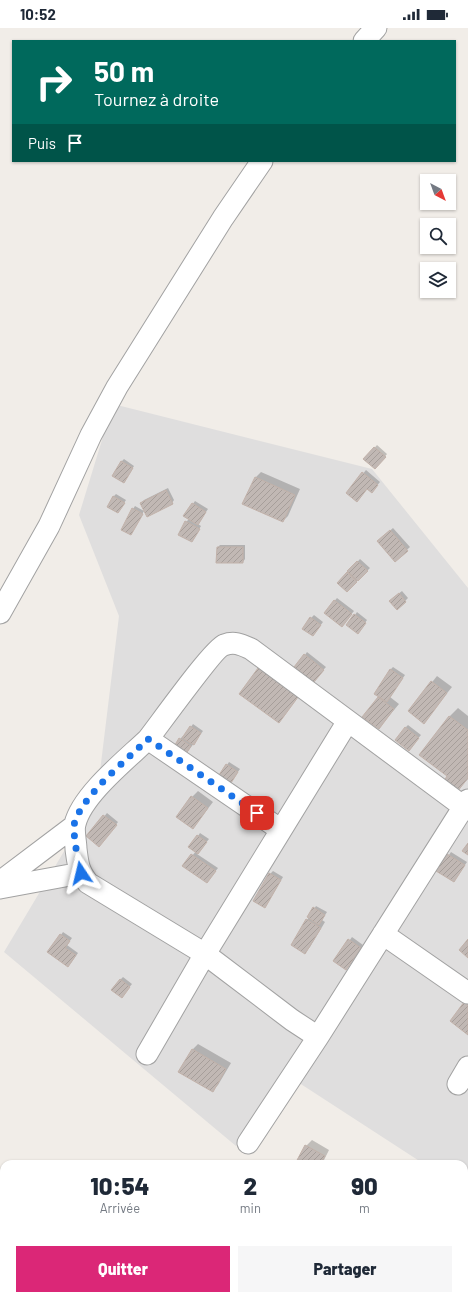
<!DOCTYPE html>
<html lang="fr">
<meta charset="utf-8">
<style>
:root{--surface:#fff;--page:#f6f6f7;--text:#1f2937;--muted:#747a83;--accent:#db2777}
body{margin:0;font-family:Barlow,sans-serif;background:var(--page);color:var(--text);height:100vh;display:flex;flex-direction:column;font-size:15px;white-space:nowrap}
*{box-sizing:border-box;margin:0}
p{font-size:13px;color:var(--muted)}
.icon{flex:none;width:22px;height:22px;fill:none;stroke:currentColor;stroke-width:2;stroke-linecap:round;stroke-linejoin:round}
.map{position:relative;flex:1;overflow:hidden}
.drawer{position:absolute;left:0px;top:1132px;width:468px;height:140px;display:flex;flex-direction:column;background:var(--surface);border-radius:12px 12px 0 0;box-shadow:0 1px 3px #0004}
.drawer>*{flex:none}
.top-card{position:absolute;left:12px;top:12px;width:444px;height:122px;border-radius:0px;box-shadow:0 1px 3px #0004;background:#00695c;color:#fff;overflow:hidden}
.needle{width:26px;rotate:139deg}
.tools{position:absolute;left:420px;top:146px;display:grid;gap:8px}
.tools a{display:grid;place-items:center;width:36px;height:36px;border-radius:0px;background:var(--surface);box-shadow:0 1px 3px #0004;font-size:20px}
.pin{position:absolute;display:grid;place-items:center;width:34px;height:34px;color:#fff;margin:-17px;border-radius:8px;box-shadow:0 2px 6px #0006}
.me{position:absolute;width:44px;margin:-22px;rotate:350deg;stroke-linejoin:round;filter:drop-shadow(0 0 3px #0008)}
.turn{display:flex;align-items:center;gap:14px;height:84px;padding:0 16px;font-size:18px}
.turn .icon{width:52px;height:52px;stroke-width:2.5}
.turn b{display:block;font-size:28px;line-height:34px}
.then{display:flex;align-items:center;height:38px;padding:0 16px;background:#0003;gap:8px;font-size:15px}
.eta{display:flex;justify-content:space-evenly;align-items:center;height:68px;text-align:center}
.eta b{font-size:24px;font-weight:800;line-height:28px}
.primary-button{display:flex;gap:8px;margin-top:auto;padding:8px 16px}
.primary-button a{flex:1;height:46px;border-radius:0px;background:var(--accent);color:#fff;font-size:16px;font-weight:800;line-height:46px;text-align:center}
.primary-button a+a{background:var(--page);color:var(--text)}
.status{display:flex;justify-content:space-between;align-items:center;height:28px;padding:0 20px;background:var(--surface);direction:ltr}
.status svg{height:11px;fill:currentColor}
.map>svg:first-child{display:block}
</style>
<div class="status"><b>10:52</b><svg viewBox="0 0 49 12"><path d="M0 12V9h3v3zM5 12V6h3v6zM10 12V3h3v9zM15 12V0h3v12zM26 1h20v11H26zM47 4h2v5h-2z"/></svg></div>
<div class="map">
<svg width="468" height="1272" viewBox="0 0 468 1272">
<defs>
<pattern id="building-hatch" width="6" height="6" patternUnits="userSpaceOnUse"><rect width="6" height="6" fill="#c1b8b4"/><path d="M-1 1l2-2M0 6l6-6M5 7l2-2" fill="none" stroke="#a69e9a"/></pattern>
</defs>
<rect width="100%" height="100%" fill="#f1ede8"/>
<path fill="#dfdede" d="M 113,376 L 372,441 L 468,560 L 468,1165 L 464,1162 L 464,1136 L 424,1136 L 290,1049 L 236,1118 L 4,924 L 97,768 L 119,588 L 79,487 Z"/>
<path fill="#0003" d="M 377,417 L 387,426 L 378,437 L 365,431 Z
M 124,431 L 134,438 L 126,451 L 121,434 Z
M 366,442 L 380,454 L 374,461 L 367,460 L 347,465 Z
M 261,444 L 300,461 L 288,488 L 283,493 L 244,476 L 256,449 Z
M 168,460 L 174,472 L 172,475 L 141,475 L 144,472 Z
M 116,466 L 126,472 L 118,484 L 113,469 Z
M 195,473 L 208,481 L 198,496 L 201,498 L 192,513 L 186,494 L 189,491 L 184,488 Z
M 135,478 L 144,483 L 131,506 L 133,481 Z
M 393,500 L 410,519 L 395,533 L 378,513 Z
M 220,517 L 245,517 L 245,531 L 243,534 L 218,519 Z
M 360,531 L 370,540 L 347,563 L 338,555 Z
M 402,563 L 408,570 L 397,581 L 393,570 Z
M 337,570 L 354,583 L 344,595 L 325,584 Z
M 357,584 L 367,592 L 360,602 L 355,587 Z
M 314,587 L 323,594 L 315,605 L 311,590 Z
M 307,624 L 326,639 L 316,650 L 305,627 Z
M 393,639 L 405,647 L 390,669 L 399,676 L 379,700 L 378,670 L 390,642 Z
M 437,648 L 452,659 L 424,694 L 409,683 Z
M 458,680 L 468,688 L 468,751 L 457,762 L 449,748 L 420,727 L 450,688 Z
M 193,696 L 203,703 L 186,726 L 180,711 L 183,708 L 184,709 Z
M 408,697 L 421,707 L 411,719 L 406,699 Z
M 229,734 L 240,741 L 233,751 L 227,737 Z
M 198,763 L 213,774 L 193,800 L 192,769 Z
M 107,785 L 118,794 L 102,815 L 88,808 Z
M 200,805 L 209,811 L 197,826 L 218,840 L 207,854 L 184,838 L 196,823 L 198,808 Z
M 451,824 L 467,834 L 456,850 L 438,843 Z
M 273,843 L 283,849 L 267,876 L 270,846 Z
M 316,878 L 327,884 L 322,892 L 325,894 L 310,919 L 305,925 L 307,892 Z
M 63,904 L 72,910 L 67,917 L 78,925 L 71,935 L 49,924 Z
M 352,909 L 363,917 L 346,941 L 335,933 Z
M 123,949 L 132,956 L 124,966 L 120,952 Z
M 198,1016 L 231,1035 L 218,1057 L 213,1062 L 192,1022 Z
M 312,1112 L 329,1122 L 322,1136 L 296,1136 L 306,1118 Z"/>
<path fill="url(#building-hatch)" stroke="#c2b2aa" d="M 374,419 L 386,429 L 375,441 L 363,431 Z
M 121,433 L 133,440 L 124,455 L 112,448 Z
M 362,444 L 378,457 L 372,465 L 367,461 L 357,474 L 346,465 Z
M 255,449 L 295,467 L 283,494 L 242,476 Z
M 166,462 L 173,476 L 147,489 L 140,475 Z
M 113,468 L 125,475 L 118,485 L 107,479 Z
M 192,475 L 206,484 L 198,497 L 183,488 Z
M 132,480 L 143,486 L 131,507 L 121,502 Z
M 185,493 L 200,501 L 192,514 L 178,507 Z
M 390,502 L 408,523 L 395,534 L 377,513 Z
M 217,519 L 243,519 L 243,535 L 216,535 Z
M 357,533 L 368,543 L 358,553 L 347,543 Z
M 347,544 L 357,554 L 347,564 L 337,555 Z
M 399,565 L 406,574 L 397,582 L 389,573 Z
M 334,572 L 352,586 L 342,599 L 324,585 Z
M 354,586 L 366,595 L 358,606 L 346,597 Z
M 310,589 L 321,597 L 313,608 L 302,601 Z
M 304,626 L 324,642 L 314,654 L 294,639 Z
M 261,636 L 301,665 L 279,695 L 239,666 Z
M 390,641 L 403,650 L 387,674 L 374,666 Z
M 431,653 L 447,665 L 424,696 L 408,683 Z
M 378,669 L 394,681 L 379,701 L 362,689 Z
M 449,688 L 468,702 L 468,750 L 457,764 L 444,753 L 447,748 L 419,727 Z
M 190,698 L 201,705 L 194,717 L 182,710 Z
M 405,699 L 419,710 L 409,723 L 395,712 Z
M 179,710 L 191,718 L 184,729 L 172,722 Z
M 226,736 L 238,744 L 231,755 L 219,747 Z
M 191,768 L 208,780 L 193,801 L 176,789 Z
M 103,787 L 117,797 L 99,819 L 86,808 Z
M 197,807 L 207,814 L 198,826 L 188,819 Z
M 468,815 L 468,827 L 462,823 Z
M 191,826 L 216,843 L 207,855 L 182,838 Z
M 447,826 L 465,837 L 454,854 L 436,843 Z
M 269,845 L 281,852 L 265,880 L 253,873 Z
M 313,879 L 325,887 L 319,897 L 307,889 Z
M 306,891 L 321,900 L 305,926 L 291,917 Z
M 60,906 L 70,913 L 65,920 L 76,927 L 68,939 L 47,924 Z
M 348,911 L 361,920 L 346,942 L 333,933 Z
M 468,911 L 468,930 L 459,922 Z
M 120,951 L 130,959 L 122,970 L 111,962 Z
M 467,970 L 468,970 L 468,1007 L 450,993 Z
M 192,1021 L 226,1041 L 213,1064 L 178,1044 Z
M 305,1117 L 325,1128 L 320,1136 L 295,1136 Z"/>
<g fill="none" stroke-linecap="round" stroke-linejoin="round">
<defs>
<path id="minor" d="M 364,13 L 376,0
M 0,585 L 49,498 L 91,407 L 117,359 L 223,190 L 262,133
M 281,802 L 148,711 C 159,697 214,620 224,617 C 235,613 242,617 251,621 L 468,782
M 0,854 L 74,798
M 0,860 L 81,845
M 383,906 L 468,965
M 318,1009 L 292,992 L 205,926 L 348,693
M 147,1026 L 205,926 L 88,855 C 78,842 78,836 76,821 C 76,814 73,803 75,796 C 82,767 126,732 148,711
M 458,1056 L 468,1039
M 248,1115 L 318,1009 L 468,772"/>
</defs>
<use href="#minor" stroke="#a2a2a2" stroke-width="23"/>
<use href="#minor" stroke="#fff" stroke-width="21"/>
</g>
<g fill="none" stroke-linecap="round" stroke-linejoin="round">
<path stroke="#1a73e8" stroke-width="7" stroke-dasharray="0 12.6" d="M 81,845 C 78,836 73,804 74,797 C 81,768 127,732 148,711 L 257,785"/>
</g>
</svg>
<div class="tools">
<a><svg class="needle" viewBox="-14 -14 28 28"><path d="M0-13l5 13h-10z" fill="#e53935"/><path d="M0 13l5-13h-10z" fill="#747a83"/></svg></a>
<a><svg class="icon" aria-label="search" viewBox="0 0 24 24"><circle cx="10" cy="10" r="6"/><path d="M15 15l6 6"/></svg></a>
<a><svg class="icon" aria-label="layers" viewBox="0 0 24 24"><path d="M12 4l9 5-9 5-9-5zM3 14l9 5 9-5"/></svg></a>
</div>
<div class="pin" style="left:257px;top:785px;background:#d93025"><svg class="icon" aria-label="arrive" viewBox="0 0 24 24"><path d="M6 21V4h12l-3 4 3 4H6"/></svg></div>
<svg class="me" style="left:81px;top:845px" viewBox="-20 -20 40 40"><path d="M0-17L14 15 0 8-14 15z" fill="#1a73e8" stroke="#fff" stroke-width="4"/></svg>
<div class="top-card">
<div class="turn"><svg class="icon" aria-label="right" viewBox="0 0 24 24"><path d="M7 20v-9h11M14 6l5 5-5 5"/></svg><div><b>50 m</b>Tournez à droite</div></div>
<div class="then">Puis<svg class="icon" aria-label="arrive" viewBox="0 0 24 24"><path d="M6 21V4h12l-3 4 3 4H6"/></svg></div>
</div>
<section class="drawer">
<div class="eta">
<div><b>10:54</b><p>Arrivée</p></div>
<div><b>2</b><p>min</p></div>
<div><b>90</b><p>m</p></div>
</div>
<div class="primary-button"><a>Quitter</a><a>Partager</a></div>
</section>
</div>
